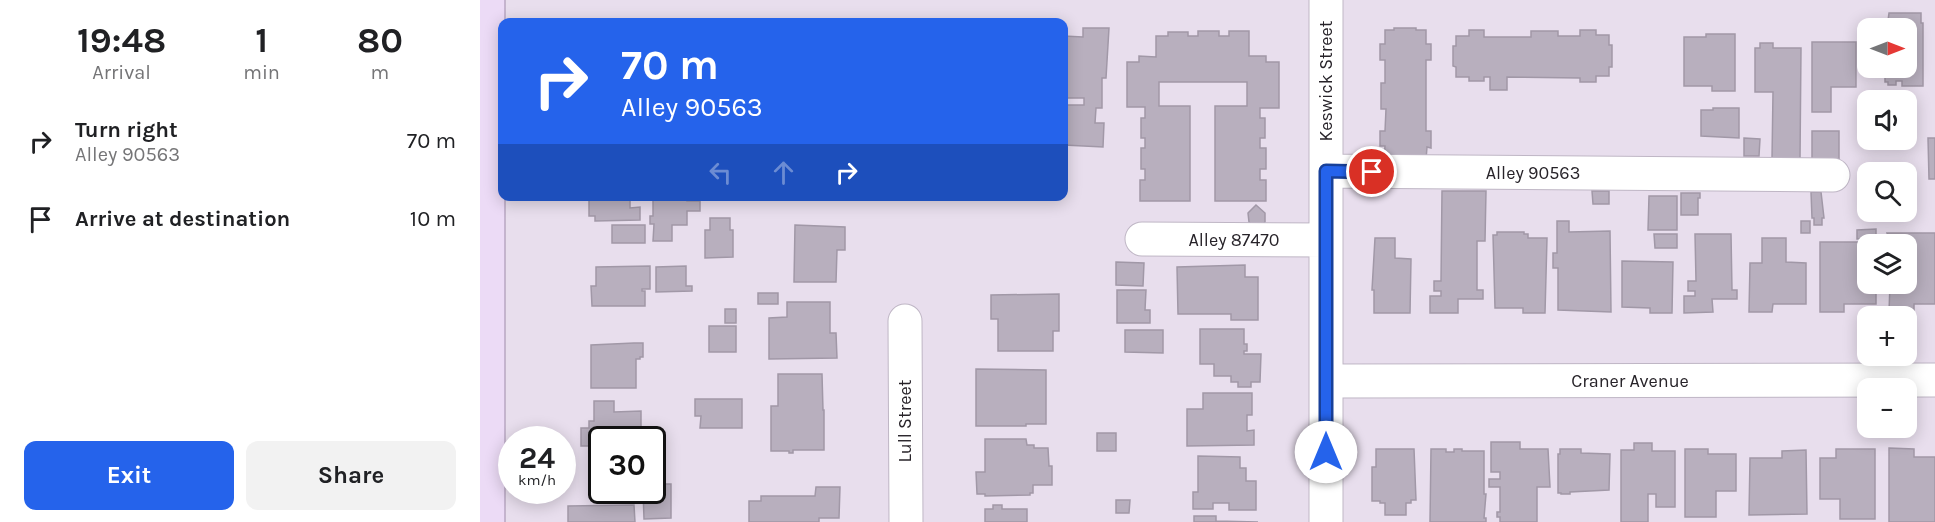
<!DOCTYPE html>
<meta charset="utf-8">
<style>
:root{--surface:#fff;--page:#f2f2f2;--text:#202124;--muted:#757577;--accent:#2563eb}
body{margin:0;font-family:Karla,sans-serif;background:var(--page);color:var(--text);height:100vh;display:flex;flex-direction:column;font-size:22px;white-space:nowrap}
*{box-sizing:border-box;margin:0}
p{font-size:20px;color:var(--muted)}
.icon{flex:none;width:33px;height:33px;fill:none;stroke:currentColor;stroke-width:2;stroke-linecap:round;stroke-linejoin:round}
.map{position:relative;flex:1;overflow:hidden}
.details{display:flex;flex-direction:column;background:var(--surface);width:480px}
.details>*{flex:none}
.guide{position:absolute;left:18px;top:18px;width:570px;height:183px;border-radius:12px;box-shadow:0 3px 15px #0003;background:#2563eb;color:#fff;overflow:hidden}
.needle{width:39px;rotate:90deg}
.tools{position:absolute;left:1377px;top:18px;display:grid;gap:12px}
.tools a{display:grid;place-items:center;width:60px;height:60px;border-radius:12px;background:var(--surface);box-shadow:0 3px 15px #0003;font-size:30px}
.speed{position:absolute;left:18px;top:426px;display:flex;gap:12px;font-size:30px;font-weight:700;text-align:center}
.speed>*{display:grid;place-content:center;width:78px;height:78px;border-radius:50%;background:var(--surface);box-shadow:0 3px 15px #0003;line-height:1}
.speed small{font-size:15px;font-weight:400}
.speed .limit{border:3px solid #111;border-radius:9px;background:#fff;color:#111}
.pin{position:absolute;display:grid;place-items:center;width:51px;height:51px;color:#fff;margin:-26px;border:3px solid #fff;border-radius:50%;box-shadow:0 2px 6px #0007}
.me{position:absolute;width:66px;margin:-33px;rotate:0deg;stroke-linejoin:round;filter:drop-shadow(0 0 4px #0008)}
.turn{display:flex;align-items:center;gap:21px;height:126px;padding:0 24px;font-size:27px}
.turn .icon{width:78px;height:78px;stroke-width:2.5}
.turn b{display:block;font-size:42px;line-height:51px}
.lanes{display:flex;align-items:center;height:57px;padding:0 24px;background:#0003;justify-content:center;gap:30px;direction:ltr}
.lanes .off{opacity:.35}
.eta{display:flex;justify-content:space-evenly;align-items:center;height:102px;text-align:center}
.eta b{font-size:36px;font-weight:700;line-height:42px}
.button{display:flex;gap:12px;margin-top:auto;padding:12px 24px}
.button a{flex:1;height:69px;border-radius:12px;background:var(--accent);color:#fff;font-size:24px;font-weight:700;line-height:69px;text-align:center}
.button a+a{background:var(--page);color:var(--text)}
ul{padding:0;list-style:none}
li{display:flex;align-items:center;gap:18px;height:78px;padding:0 24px}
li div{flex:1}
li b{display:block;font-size:22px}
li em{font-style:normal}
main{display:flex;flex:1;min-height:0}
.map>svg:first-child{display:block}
</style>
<main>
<section class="details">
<div class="eta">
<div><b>19:48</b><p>Arrival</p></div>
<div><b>1</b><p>min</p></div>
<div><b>80</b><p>m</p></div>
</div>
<ul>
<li><svg class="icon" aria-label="right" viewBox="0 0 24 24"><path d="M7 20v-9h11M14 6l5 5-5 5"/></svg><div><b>Turn right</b><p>Alley 90563</p></div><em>70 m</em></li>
<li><svg class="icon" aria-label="arrive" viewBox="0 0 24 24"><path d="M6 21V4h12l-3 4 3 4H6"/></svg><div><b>Arrive at destination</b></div><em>10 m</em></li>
</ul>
<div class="button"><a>Exit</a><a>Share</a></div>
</section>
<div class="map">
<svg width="1455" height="522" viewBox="0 0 1455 522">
<rect width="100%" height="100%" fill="#e8deed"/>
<path fill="#b8afbe" stroke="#a198a7" stroke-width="1.5" d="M 1409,13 L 1441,13 L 1441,23 L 1443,23 L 1443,86 L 1422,86 L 1422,81 L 1416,81 L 1416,85 L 1408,85 L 1408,82 L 1405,82 L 1405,68 L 1426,68 L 1426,28 L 1407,28 Z
M 603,28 L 629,28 L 626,78 L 622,78 L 622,108 L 616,108 L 615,123 L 624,123 L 623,147 L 584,145 L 584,105 L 604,105 L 604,98 L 584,98 L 584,36 L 603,37 Z
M 914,28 L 936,28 L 936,30 L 946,30 L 946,44 L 951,44 L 951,60 L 946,60 L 946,131 L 951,131 L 951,148 L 947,147 L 946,160 L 904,160 L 905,146 L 900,146 L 900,131 L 905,131 L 906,109 L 901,109 L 901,83 L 905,83 L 905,60 L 900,60 L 900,44 L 905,44 L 905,30 L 914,30 Z
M 989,30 L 1004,30 L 1004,37 L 1051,37 L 1051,31 L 1078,31 L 1078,36 L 1100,36 L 1100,30 L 1116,30 L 1116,35 L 1129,35 L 1129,45 L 1132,45 L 1132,67 L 1129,67 L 1129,76 L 1116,76 L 1116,82 L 1100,82 L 1100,78 L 1027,77 L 1027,90 L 1010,90 L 1010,77 L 1004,77 L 1004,81 L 989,81 L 989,77 L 976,77 L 976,67 L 973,66 L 973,46 L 976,46 L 976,36 L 989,36 Z
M 718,31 L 739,31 L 739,36 L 749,36 L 749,31 L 769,31 L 769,56 L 786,56 L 786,62 L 799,62 L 799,108 L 780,108 L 780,118 L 785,118 L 785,138 L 780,138 L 780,148 L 786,148 L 786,169 L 780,169 L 780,180 L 786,180 L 786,201 L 735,201 L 735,106 L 767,106 L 767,82 L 679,82 L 679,106 L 710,106 L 710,201 L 660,201 L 660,180 L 665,180 L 665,169 L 661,169 L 661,148 L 665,148 L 665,138 L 661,138 L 661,118 L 665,118 L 665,107 L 647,107 L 647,62 L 659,62 L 659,56 L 676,57 L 676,36 L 688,36 L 688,32 L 708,32 L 708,36 L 718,36 Z
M 1226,34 L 1255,34 L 1255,91 L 1232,91 L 1232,86 L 1204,86 L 1204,37 L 1226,37 Z
M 1332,42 L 1376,42 L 1376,87 L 1351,87 L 1351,112 L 1332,112 Z
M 1280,43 L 1293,43 L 1293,48 L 1321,48 L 1320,159 L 1292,159 L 1293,92 L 1275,92 L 1275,48 L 1280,48 Z
M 1233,108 L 1259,108 L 1259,138 L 1221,136 L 1221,110 L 1233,110 Z
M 1332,131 L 1359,131 L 1359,160 L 1332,159 Z
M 1264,138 L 1280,139 L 1279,156 L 1264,156 Z
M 1448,138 L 1455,138 L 1455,179 L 1449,179 Z
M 962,191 L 1006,191 L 1005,241 L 997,241 L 997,290 L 1003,290 L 1003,299 L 978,299 L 978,313 L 950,313 L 950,296 L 961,296 L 961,291 L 954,291 L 954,281 L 961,281 Z
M 1112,191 L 1129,191 L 1129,204 L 1113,204 Z
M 1331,192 L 1341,192 L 1344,218 L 1342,218 L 1342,225 L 1334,225 L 1334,218 L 1332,218 Z
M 1201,193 L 1220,193 L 1220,198 L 1218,198 L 1218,215 L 1201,215 Z
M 109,196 L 150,196 L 150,208 L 160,207 L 160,220 L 115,221 L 115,216 L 109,216 Z
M 173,196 L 207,196 L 207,201 L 220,201 L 220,211 L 207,211 L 207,225 L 192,225 L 192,241 L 173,241 L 174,224 L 170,224 L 170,216 L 173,216 Z
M 1169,196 L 1197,196 L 1197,230 L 1168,230 Z
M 776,205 L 785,213 L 785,222 L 778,229 L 769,222 L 768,213 Z
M 230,218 L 250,218 L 250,230 L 253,230 L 253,257 L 225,258 L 225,230 L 230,230 Z
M 1077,221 L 1089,221 L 1089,232 L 1130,231 L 1131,312 L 1078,310 L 1078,268 L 1073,268 L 1073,253 L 1077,253 Z
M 1321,221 L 1330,221 L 1330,233 L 1321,233 Z
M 132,225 L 165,225 L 165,243 L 132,243 Z
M 315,225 L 365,227 L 365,250 L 357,250 L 356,282 L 314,282 Z
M 1396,229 L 1396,238 L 1377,239 L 1377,230 Z
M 1017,232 L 1044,232 L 1044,234 L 1048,234 L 1048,238 L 1067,238 L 1065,313 L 1043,313 L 1043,308 L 1015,308 L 1013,235 L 1017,235 Z
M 1407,233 L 1455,233 L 1455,304 L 1434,304 L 1434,312 L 1409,312 L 1410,284 L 1426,284 L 1426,244 L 1411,244 Z
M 1174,234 L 1197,234 L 1197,248 L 1175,248 Z
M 1215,234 L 1251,234 L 1252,290 L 1257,290 L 1257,299 L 1232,299 L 1233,312 L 1204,313 L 1204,296 L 1215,296 L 1215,291 L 1208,291 L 1208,281 L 1216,281 Z
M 895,238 L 915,238 L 915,258 L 931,259 L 930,313 L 894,313 L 894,290 L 892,290 Z
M 1282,238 L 1306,238 L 1306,262 L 1326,263 L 1326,304 L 1293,304 L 1292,312 L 1269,312 L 1270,263 L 1282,263 Z
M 1340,242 L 1396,242 L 1396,244 L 1388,244 L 1388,284 L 1396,284 L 1396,304 L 1364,304 L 1364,312 L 1340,312 Z
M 1142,261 L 1193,262 L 1192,313 L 1170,313 L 1170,308 L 1142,307 Z
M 636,262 L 664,263 L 663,286 L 636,285 Z
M 765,265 L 765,277 L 778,277 L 778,320 L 751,320 L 751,314 L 698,314 L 697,267 Z
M 170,266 L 170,289 L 162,289 L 162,291 L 165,291 L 165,306 L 112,306 L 111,286 L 116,286 L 116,267 Z
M 206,266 L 206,286 L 212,286 L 212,291 L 176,292 L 176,267 Z
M 637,290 L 666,290 L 665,310 L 670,310 L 670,323 L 637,323 Z
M 278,293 L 298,293 L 298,304 L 278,304 Z
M 579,294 L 579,331 L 573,331 L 573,351 L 518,351 L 518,319 L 511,319 L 511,295 Z
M 307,302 L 350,302 L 350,333 L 356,333 L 357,358 L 289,359 L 289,318 L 307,317 Z
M 245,309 L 256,309 L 256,323 L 245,323 Z
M 229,326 L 256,326 L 256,352 L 229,352 Z
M 720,329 L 764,329 L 764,344 L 767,344 L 767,351 L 764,351 L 764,354 L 781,354 L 780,382 L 771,382 L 771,387 L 758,387 L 758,382 L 751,382 L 751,376 L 734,376 L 734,364 L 720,364 Z
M 645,330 L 683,330 L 683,353 L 645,352 Z
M 154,343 L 163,343 L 163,357 L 160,357 L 160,359 L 156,359 L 156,388 L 111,388 L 111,345 Z
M 496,369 L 566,370 L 566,424 L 546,424 L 546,426 L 496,426 Z
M 298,374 L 342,374 L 343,410 L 344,410 L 344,450 L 313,450 L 313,453 L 309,453 L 309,451 L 291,451 L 291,406 L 298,406 Z
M 723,393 L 772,393 L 772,415 L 767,415 L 767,431 L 774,430 L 774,445 L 707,446 L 707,409 L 723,409 Z
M 215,399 L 262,399 L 262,428 L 220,428 L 221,416 L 215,416 Z
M 114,401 L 134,401 L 134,412 L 161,411 L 161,440 L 122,440 L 122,446 L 101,446 L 101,428 L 109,428 L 109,421 L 114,421 Z
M 617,433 L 636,433 L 636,451 L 617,451 Z
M 505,439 L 546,439 L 547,445 L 554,445 L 554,448 L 568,448 L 569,466 L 572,466 L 572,485 L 553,485 L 553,493 L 550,493 L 550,495 L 505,496 L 505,494 L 497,494 L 496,472 L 505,472 Z
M 1011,442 L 1040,442 L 1040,449 L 1068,449 L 1070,487 L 1057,487 L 1057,522 L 1020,522 L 1020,517 L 1017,517 L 1017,512 L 1020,512 L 1020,487 L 1009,487 L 1009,479 L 1020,479 L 1020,472 L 1011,472 Z
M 1154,443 L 1172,443 L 1172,451 L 1195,451 L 1195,507 L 1176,507 L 1176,494 L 1168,494 L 1168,522 L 1141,522 L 1141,450 L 1154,450 Z
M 1409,448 L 1434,449 L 1434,457 L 1455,457 L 1455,522 L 1409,522 Z
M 896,449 L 934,449 L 936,500 L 931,500 L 931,503 L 926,503 L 926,515 L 905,515 L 905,503 L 900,503 L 900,501 L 892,501 L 892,467 L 896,467 Z
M 951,449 L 966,449 L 966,452 L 974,452 L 974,449 L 982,449 L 982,451 L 1004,451 L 1004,494 L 1006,494 L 1004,518 L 1006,518 L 1006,522 L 950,522 Z
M 1080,449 L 1101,449 L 1101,453 L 1130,454 L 1129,490 L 1090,492 L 1090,494 L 1081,494 L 1081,493 L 1078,493 L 1078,454 L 1080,454 Z
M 1205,449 L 1228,449 L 1228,454 L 1256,454 L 1256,491 L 1236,491 L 1236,517 L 1205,517 Z
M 1356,449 L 1395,449 L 1395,519 L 1360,519 L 1360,499 L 1340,499 L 1340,458 L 1356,458 Z
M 1326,450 L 1327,514 L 1269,515 L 1270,458 L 1302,458 L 1302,451 Z
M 718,456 L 760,457 L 760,468 L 766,468 L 766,481 L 776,481 L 776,510 L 749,510 L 749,503 L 733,503 L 733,509 L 713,509 L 713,492 L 718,492 Z
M 172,484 L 191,484 L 191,518 L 164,519 L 163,490 L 172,490 Z
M 336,487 L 360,487 L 359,518 L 339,518 L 339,522 L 269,522 L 269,501 L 281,501 L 281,496 L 335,496 Z
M 636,500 L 650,500 L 649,513 L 636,513 Z
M 154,505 L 155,522 L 88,522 L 88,506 Z
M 513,505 L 522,505 L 522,509 L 547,509 L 547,522 L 505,522 L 505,509 L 513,509 Z
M 714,516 L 736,516 L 736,521 L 778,522 L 714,522 Z"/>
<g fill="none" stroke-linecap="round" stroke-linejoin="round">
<defs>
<path id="minor" d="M 846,171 L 1353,175
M 662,239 L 846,240
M 425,321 L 426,522
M 846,381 L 1455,380
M 846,522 L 846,0"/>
<path id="major" d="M 8,0 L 8,522"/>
</defs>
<use href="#minor" stroke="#bfb6c5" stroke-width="35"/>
<use href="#major" stroke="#9f8baa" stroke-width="35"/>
<use href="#minor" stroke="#fff" stroke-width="33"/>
<use href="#major" stroke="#ecdbf6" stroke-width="33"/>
</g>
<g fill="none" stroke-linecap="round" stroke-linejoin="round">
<defs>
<path id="route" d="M 846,452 L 846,171 L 892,172"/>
</defs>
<use href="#route" stroke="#184099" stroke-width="15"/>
<use href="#route" stroke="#2563eb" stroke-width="10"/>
</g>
<g text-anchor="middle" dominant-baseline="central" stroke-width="4.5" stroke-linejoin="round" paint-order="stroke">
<g font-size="18" fill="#272329" stroke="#fff">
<text transform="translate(846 81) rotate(-90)">Keswick Street</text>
<text x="1053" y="173">Alley 90563</text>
<text x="754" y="240">Alley 87470</text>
<text x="1150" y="381">Craner Avenue</text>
<text transform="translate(425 421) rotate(-90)">Lull Street</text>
</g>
</g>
</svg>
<div class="tools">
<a><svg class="needle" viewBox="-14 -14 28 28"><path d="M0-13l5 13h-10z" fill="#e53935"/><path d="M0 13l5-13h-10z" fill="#757577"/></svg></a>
<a><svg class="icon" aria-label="sound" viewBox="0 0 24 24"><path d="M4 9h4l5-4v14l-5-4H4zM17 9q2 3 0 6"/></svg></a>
<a><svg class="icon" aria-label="search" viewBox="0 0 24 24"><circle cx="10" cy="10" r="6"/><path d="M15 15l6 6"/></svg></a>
<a><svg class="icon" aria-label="layers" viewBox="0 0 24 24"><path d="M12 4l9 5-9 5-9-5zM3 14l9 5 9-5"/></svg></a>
<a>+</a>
<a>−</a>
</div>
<div class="speed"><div>24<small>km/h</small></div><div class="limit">30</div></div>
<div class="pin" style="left:892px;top:172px;background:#d93025"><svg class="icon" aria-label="arrive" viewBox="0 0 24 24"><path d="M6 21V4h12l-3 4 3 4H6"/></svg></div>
<svg class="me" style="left:846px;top:452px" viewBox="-20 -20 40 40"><circle r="19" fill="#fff"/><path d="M0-13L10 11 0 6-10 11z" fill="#2563eb"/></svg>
<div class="guide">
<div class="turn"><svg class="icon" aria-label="right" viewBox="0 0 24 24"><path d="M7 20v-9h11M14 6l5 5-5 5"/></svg><div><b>70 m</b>Alley 90563</div></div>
<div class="lanes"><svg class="icon off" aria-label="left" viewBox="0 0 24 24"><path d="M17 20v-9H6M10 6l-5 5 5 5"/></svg><svg class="icon off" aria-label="ahead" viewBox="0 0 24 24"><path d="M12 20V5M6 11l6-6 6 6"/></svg><svg class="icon" aria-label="right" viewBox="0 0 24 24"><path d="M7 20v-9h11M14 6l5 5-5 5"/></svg></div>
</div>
</div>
</main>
